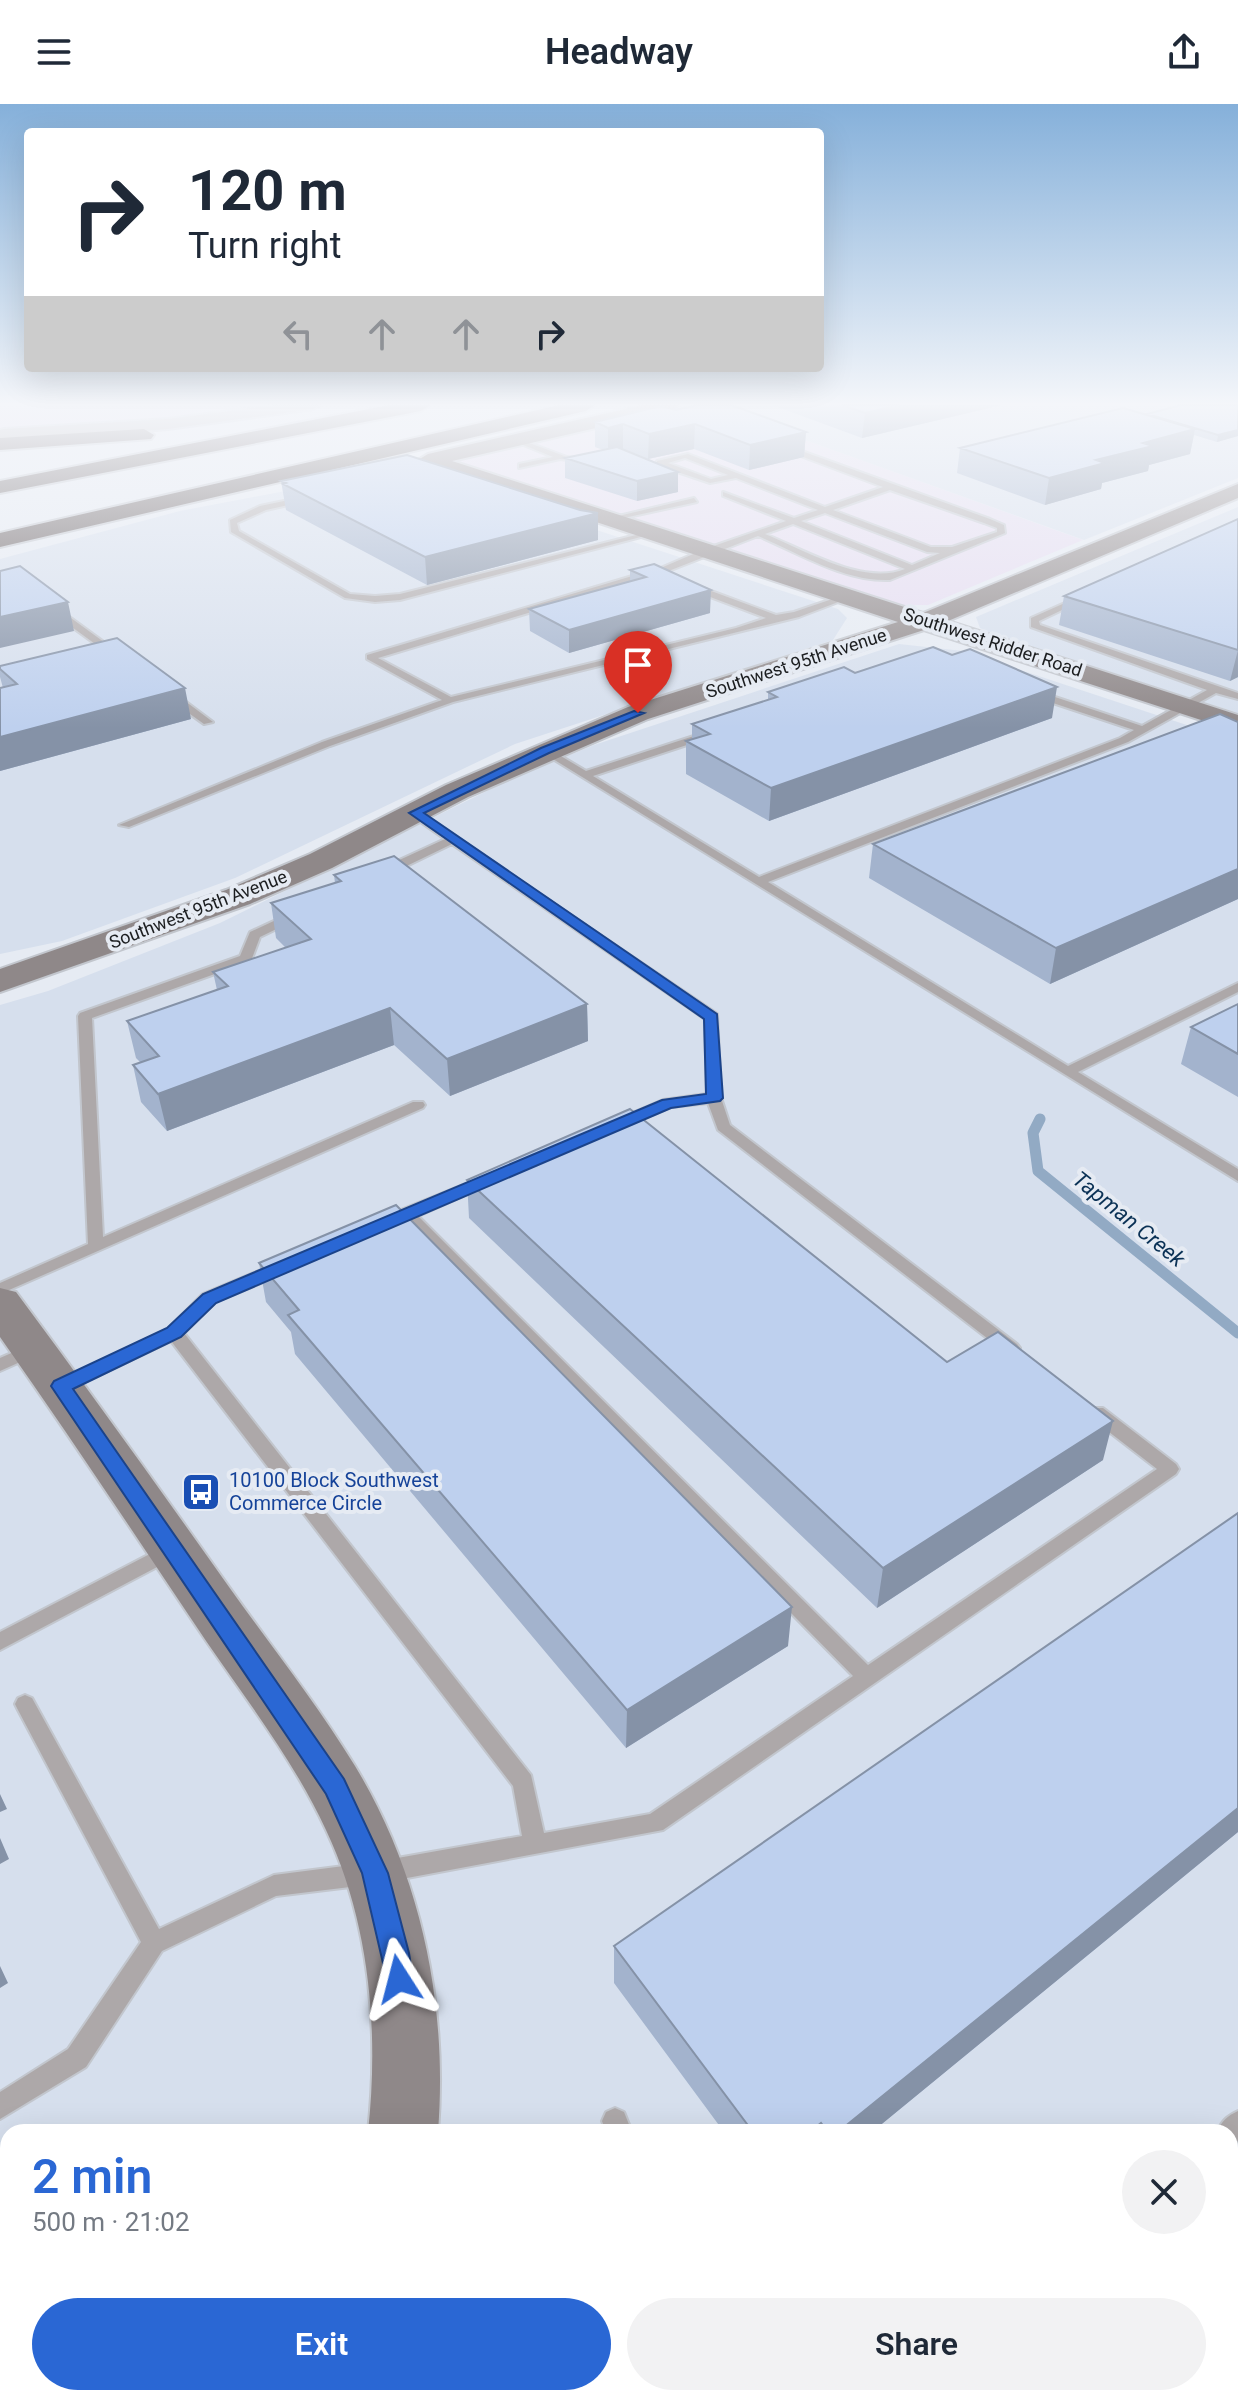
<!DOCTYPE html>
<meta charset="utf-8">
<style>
:root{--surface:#fff;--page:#f2f2f3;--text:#1f2937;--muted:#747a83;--accent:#2a67d4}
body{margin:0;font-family:Roboto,sans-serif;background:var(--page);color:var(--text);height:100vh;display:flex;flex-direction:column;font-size:30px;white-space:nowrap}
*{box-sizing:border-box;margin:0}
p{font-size:26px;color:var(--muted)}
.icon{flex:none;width:44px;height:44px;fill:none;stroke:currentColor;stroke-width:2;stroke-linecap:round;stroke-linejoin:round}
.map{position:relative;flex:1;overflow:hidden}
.side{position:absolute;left:0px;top:2020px;width:1238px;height:282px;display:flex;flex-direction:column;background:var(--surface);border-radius:24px 24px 0 0;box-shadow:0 8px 32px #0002}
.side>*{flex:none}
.top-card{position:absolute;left:24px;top:24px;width:800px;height:244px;border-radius:8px;box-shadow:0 8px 32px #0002;background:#fff;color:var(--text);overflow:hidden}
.pin{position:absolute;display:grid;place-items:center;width:68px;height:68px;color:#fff;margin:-82px -34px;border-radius:50% 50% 50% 0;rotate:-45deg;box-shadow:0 0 8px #0007}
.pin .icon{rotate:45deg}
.me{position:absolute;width:88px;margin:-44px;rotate:351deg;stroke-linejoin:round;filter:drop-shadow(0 0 6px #0008)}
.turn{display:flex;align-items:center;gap:28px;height:168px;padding:0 32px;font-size:36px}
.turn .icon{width:104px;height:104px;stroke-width:2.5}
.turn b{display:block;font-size:56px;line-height:68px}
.lanes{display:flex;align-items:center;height:76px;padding:0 32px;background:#0003;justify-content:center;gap:40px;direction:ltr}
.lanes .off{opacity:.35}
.round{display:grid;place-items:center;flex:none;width:84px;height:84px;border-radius:42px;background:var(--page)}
.headline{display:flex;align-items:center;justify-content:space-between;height:136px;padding:0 32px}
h1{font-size:48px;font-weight:600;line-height:60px;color:var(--accent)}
.action{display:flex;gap:16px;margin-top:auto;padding:16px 32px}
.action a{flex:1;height:92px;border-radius:48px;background:var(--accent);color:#fff;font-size:32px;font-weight:600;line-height:92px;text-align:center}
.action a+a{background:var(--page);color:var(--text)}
header{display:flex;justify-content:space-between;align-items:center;height:104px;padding:0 32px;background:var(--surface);font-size:36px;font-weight:600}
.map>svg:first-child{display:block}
</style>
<header><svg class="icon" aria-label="menu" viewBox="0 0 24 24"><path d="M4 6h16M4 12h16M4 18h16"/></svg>Headway<svg class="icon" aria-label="share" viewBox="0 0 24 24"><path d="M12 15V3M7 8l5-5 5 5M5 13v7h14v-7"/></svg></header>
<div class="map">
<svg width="1238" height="2301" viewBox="0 0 1238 2301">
<rect width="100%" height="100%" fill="#e6ebf3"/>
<path fill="#e6dcf1" d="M 0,301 L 270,301 L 164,315 L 0,326 Z
M 690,301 L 708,301 L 1083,436 L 928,501 L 895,501 L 453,360 L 456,355 Z"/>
<path fill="#d6dfed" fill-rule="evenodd" d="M 708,301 L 1238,301 L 1238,374 L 1084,436 Z
M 407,364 L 838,505 L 847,514 L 833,536 L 515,640 L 235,774 L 62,837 L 0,850 L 0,455 L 180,407 Z
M 1238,403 L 1238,609 L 994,531 L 980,524 L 976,513 Z
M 899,540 L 963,547 L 1238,638 L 1238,2301 L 0,2301 L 0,901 L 48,887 L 220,819 L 507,677 L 594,641 ZM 8,2028 L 1230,2028 L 1230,2294 L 8,2294 Z"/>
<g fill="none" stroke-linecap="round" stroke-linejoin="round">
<path stroke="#92aac4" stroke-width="11" d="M 1040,1015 L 1033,1029 L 1038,1067 L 1238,1229"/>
<defs>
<path id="lane" d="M 516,334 L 567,353 L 590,356 L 586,358 L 560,355 L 519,364 L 519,360 L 553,353 L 516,338 Z
M 785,341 L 990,415 L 1004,421 L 1005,429 L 890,476 C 845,478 798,449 758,432 L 666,468 L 674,472 L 674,476 L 656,470 L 656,466 L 705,445 L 786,417 L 723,392 L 723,388 L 794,414 L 818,406 L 736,374 L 710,379 L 657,361 L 657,357 L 688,350 L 825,403 L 883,383 L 782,345 ZM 685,354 L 728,371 L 711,375 L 668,359 ZM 890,386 L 984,419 L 997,424 L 997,428 L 952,443 L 931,443 L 833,406 ZM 825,409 L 927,448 L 940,449 L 912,461 L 801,417 ZM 793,420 L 905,465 C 863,482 805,446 765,430 Z
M 303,393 L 306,397 L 266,406 L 237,419 L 239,427 L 350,490 L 375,492 L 400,490 L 652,427 L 656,429 L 400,496 L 375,498 L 345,494 L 231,428 L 230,416 L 260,402 Z
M 694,394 L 697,398 L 610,417 L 606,415 Z
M 649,467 L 652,468 L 652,472 L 378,554 L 451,593 L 736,524 L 766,514 L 689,485 L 689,481 L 695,481 L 776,511 L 794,508 L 850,489 L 854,492 L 799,513 L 453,598 L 330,642 L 129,723 L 119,721 L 322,638 L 442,596 L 367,555 L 367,551 Z
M 1076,494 L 1083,496 L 1039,517 L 1040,521 L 1238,589 L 1238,595 L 1216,589 L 1128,638 L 768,778 L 1068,962 L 1238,879 L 1238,888 L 1078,968 L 1238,1065 L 1238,1077 L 540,647 L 549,645 L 586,667 L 700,630 L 708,630 L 708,634 L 593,672 L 759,773 L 1120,634 L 1134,626 L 1032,592 L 1032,588 L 1040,588 L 1142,622 L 1207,586 L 1031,523 L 1031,514 Z
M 54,506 L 60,506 L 119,549 L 119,553 L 113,553 L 54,510 Z
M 169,591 L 177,591 L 213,618 L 204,620 L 169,595 Z
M 415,706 L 717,910 L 721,994 L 730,1021 L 1017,1240 L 1020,1244 L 1017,1248 L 1005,1248 L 718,1026 L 708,999 L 671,1003 L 626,1022 L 616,1022 L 614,1019 L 616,1016 L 663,996 L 707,990 L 705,915 L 452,740 L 390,770 L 382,770 L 382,764 L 445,735 L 411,711 L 409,709 Z
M 293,808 L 297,809 L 297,815 L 260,833 L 251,857 L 92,914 L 103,1133 L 413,998 L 423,998 L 425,1001 L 423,1004 L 0,1190 L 0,1179 L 88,1140 L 78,912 L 80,909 L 240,852 L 250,828 Z
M 485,1072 L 490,1074 L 493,1077 L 490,1080 L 418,1112 L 868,1561 L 1157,1365 L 1091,1314 L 1088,1309 L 1091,1304 L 1103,1304 L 1176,1360 L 1179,1365 L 1176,1370 L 663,1726 L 375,1780 L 276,1792 L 162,1847 L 86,1963 L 0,2015 L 0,1988 L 68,1945 L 141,1838 L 18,1606 L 15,1600 L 18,1594 L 25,1591 L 32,1594 L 159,1825 L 274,1771 L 375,1758 L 522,1732 L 513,1682 L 171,1237 L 68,1286 L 56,1286 L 53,1282 L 56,1278 L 168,1225 L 203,1190 L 273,1161 L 285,1161 L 287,1165 L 285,1169 L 215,1198 L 184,1229 L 531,1671 L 544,1729 L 650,1710 L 853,1572 L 405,1117 L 389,1123 L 381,1118 L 401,1106 Z
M 32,1240 L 38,1242 L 41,1246 L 38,1250 L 0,1267 L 0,1254 Z
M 169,1440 L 176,1443 L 179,1448 L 176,1453 L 0,1546 L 0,1528 Z
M 615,2004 L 624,2008 L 632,2028 L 606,2028 L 602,2017 L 606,2008 Z
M 1238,2007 L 1238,2037 L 1230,2041 L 1230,2028 L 1217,2028 C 1222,2017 1227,2012 1238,2007 Z
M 439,2294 L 487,2294 L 490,2301 L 442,2301 Z
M 781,2294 L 812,2294 L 815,2301 L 784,2301 Z
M 933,2294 L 965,2294 L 962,2301 L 930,2301 Z"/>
<path id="street" d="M 276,301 L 320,301 L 313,305 L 168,325 L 58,334 L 0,334 L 0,326 L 4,325 L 168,315 Z"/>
<path id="secondary" d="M 643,301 L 679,301 L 670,307 L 452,357 L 923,509 L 1238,380 L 1238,394 L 948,517 L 1238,611 L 1238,628 L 924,526 L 648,615 L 468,693 L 332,764 L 250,800 L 0,888 L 0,865 L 226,786 L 310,750 L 446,681 L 628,603 L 898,518 L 421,360 L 418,356 L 428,350 Z
M 0,1184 L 16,1188 C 88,1285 159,1384 229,1483 C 271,1542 317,1600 355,1662 C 421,1771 448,1901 438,2028 L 368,2028 C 379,1928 370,1819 326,1726 C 291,1650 236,1583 190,1513 C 127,1419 65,1325 0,1233 Z
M 302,2294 L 380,2294 L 377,2301 L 299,2301 Z"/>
<path id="highway" d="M 389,301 L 430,301 L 421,307 L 0,389 L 0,377 Z
M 559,301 L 595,301 L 586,307 L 0,443 L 0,429 Z
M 144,325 L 154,331 L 151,335 L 0,346 L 0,334 Z"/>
</defs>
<use href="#lane" stroke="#c2c6cd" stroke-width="4"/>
<use href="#street" stroke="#c2c6cd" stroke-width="4"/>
<use href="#secondary" stroke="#c2c6cd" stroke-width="4"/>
<use href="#highway" stroke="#c2c6cd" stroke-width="4"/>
<use href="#lane" fill="#ada8a9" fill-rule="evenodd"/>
<use href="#street" fill="#ada8a9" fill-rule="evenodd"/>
<use href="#secondary" fill="#8f8889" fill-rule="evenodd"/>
<use href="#highway" fill="#675e5f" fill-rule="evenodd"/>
</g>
<path fill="#a3b3cd" d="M 772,301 L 1002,301 L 862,334 Z
M 1238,301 L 1238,332 L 1217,338 L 1194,331 L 1190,350 L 1149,361 L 1148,367 L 1102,379 L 1101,385 L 1045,401 L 957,369 L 960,344 L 1147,311 Z
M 676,306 L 806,328 L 804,353 L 749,366 L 694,345 L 648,355 L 678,368 L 678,388 L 637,397 L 565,374 L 565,354 L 603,346 L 595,343 L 595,318 Z
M 281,377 L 598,436 L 427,481 L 286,406 Z
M 1238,415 L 1238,573 L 1230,577 L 1059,521 L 1064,492 Z
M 654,460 L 710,509 L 569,549 L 530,527 L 529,505 L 630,477 L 630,466 Z
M 0,562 L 191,615 L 0,667 L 0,584 L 3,584 L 0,573 Z
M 855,569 L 1052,614 L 769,717 L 686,670 L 686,637 L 692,636 L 692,620 L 768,596 L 768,588 Z
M 1238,618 L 1238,795 L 1050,880 L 869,774 L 873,740 Z
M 334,771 L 587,900 L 588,937 L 450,992 L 394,941 L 167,1027 L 141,998 L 133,961 L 140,958 L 136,954 L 127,917 L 217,886 L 213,868 L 286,844 L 276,834 L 271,799 L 335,779 Z
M 1238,900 L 1238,993 L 1181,960 L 1191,923 Z
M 467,1076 L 947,1258 L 1103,1356 L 877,1504 L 469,1114 Z
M 259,1159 L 788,1542 L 626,1644 L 295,1250 L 291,1228 L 266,1198 Z
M 1238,1728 L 872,2028 L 724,2028 L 614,1879 L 614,1842 Z"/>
<path fill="#8592a7" d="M 900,301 L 1002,301 L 862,334 L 865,309 Z
M 623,320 L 623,345 L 608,348 L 608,324 Z
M 695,320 L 694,345 L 648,355 L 649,330 Z
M 1195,325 L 1190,350 L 1149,361 L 1148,367 L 1102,379 L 1101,385 L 1045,401 L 1049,374 L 1143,339 Z
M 1238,326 L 1238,332 L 1217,338 L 1218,331 Z
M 806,328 L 804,353 L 749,366 L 750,341 Z
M 678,368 L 678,388 L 637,397 L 637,377 Z
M 598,409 L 598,436 L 427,481 L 425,453 Z
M 711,486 L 710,509 L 569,549 L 569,526 Z
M 68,498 L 74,527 L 0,544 L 0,513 Z
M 1238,546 L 1238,573 L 1230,577 Z
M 1057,583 L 1052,614 L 769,717 L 771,684 Z
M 185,584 L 191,615 L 0,667 L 0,633 Z
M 1238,765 L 1238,795 L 1050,880 L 1056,844 Z
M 587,900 L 588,937 L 450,992 L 447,955 Z
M 390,904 L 394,941 L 167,1027 L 158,990 Z
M 1113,1317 L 1103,1356 L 877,1504 L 883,1464 Z
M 792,1503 L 788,1542 L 626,1644 L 627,1606 Z
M 0,1690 L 7,1705 L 0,1708 Z
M 1238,1704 L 1238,1728 L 872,2028 L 838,2028 Z
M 0,1734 L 9,1755 L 0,1760 Z
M 0,1862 L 8,1879 L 0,1884 Z
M 821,2019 L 819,2028 L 810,2028 Z
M 112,2294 L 168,2294 L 159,2301 L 103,2301 Z"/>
<path fill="#bed0ee" stroke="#8592a7" stroke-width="2" d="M 697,301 L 731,301 L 806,328 L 750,341 L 695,320 L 649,330 L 623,320 L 608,324 L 595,318 L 661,302 L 676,306 Z
M 842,301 L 900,301 L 865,309 Z
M 1181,301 L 1238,301 L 1238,326 L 1218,331 L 1147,310 Z
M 1123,304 L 1195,325 L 1143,339 L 1153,342 L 1096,356 L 1105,359 L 1049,374 L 960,344 Z
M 617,343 L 678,368 L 637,377 L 565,354 Z
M 407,351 L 580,406 L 598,409 L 425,453 L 283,380 L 286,379 L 281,377 Z
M 1238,415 L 1238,546 L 1064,492 Z
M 654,460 L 711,486 L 569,526 L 529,505 L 646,473 L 630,466 Z
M 20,462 L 68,498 L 0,513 L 0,467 Z
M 117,534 L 185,584 L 0,633 L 0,584 L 17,580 L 0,565 L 0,562 Z
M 933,543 L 952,551 L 970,545 L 1057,583 L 771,684 L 686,637 L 710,630 L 692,620 L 777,593 L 768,588 L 844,563 L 855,569 Z
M 1220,610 L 1238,618 L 1238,765 L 1056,844 L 873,740 Z
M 394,752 L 587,900 L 447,955 L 390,904 L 158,990 L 133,961 L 159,952 L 127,917 L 228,882 L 213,868 L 311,835 L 271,799 L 341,777 L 334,771 Z
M 1238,900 L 1238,950 L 1191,923 Z
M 630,1005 L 947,1258 L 998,1228 L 1113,1317 L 883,1464 L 467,1076 Z
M 396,1101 L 792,1503 L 627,1606 L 288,1211 L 299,1206 L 259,1159 Z
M 1238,1409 L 1238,1704 L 838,2028 L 828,2028 L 821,2019 L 810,2028 L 753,2028 L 614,1842 Z
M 8,2077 L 8,2294 L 112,2294 L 103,2301 L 0,2301 L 0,2082 Z"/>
<linearGradient id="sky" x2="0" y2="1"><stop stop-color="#85b0da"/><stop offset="0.48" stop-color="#f4f6fa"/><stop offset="1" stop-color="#f4f6fa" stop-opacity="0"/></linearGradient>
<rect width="1238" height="624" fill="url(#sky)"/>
<path fill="#2a67d4" stroke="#1b438a" stroke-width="2" d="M 634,607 L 644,609 L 549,649 L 424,709 L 717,910 L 723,994 L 720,997 L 671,1004 L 216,1199 L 181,1233 L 73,1285 L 344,1675 L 388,1769 L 409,1849 L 413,1875 L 409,1885 L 399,1888 L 389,1885 L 362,1769 L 326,1690 L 51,1282 L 54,1277 L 167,1224 L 203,1190 L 662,996 L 706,990 L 704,915 L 409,709 L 541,644 Z"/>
<defs>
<symbol id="bus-square" viewBox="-11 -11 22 22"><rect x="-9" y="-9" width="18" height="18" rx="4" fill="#1a4fb4" stroke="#e6ebf3"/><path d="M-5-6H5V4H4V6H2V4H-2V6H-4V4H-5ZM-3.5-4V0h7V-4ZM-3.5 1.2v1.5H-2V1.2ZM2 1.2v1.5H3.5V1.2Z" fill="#fff"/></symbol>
</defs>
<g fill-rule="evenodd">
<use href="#bus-square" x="179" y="1366" width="44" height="44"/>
</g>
<g text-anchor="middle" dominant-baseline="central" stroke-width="8" stroke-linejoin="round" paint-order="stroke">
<g font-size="18" fill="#1c1e20" stroke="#e6ebf3">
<text transform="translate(993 538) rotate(18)">Southwest Ridder Road</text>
<text transform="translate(796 559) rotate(-18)">Southwest 95th Avenue</text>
<text transform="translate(198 805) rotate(-21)">Southwest 95th Avenue</text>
</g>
<g font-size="20" fill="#164399" stroke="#e6ebf3" text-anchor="start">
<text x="229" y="1376">10100 Block Southwest<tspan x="229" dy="23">Commerce Circle</tspan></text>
</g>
<g font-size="22" font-style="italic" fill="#0b3256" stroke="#e6ebf3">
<text transform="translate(1129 1115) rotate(39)">Tapman Creek</text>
</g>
</g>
</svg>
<div class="pin" style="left:638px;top:609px;background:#d93025"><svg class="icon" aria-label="arrive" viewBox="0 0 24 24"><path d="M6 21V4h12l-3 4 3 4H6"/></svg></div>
<svg class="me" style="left:399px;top:1875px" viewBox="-20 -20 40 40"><path d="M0-17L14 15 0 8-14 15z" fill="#2a67d4" stroke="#fff" stroke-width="4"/></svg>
<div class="top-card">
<div class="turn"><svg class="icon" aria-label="right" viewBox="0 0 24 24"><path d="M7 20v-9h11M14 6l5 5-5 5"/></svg><div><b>120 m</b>Turn right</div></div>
<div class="lanes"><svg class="icon off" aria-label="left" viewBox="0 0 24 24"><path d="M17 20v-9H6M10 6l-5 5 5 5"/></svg><svg class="icon off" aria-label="ahead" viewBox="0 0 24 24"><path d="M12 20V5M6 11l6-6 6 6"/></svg><svg class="icon off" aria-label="ahead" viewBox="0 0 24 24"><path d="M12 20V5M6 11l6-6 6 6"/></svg><svg class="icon" aria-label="right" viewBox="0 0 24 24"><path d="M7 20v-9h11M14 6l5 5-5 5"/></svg></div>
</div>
<section class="side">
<div class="headline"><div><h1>2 min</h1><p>500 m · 21:02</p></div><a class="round"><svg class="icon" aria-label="close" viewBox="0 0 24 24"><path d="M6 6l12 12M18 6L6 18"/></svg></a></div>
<div class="action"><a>Exit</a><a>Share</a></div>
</section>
</div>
